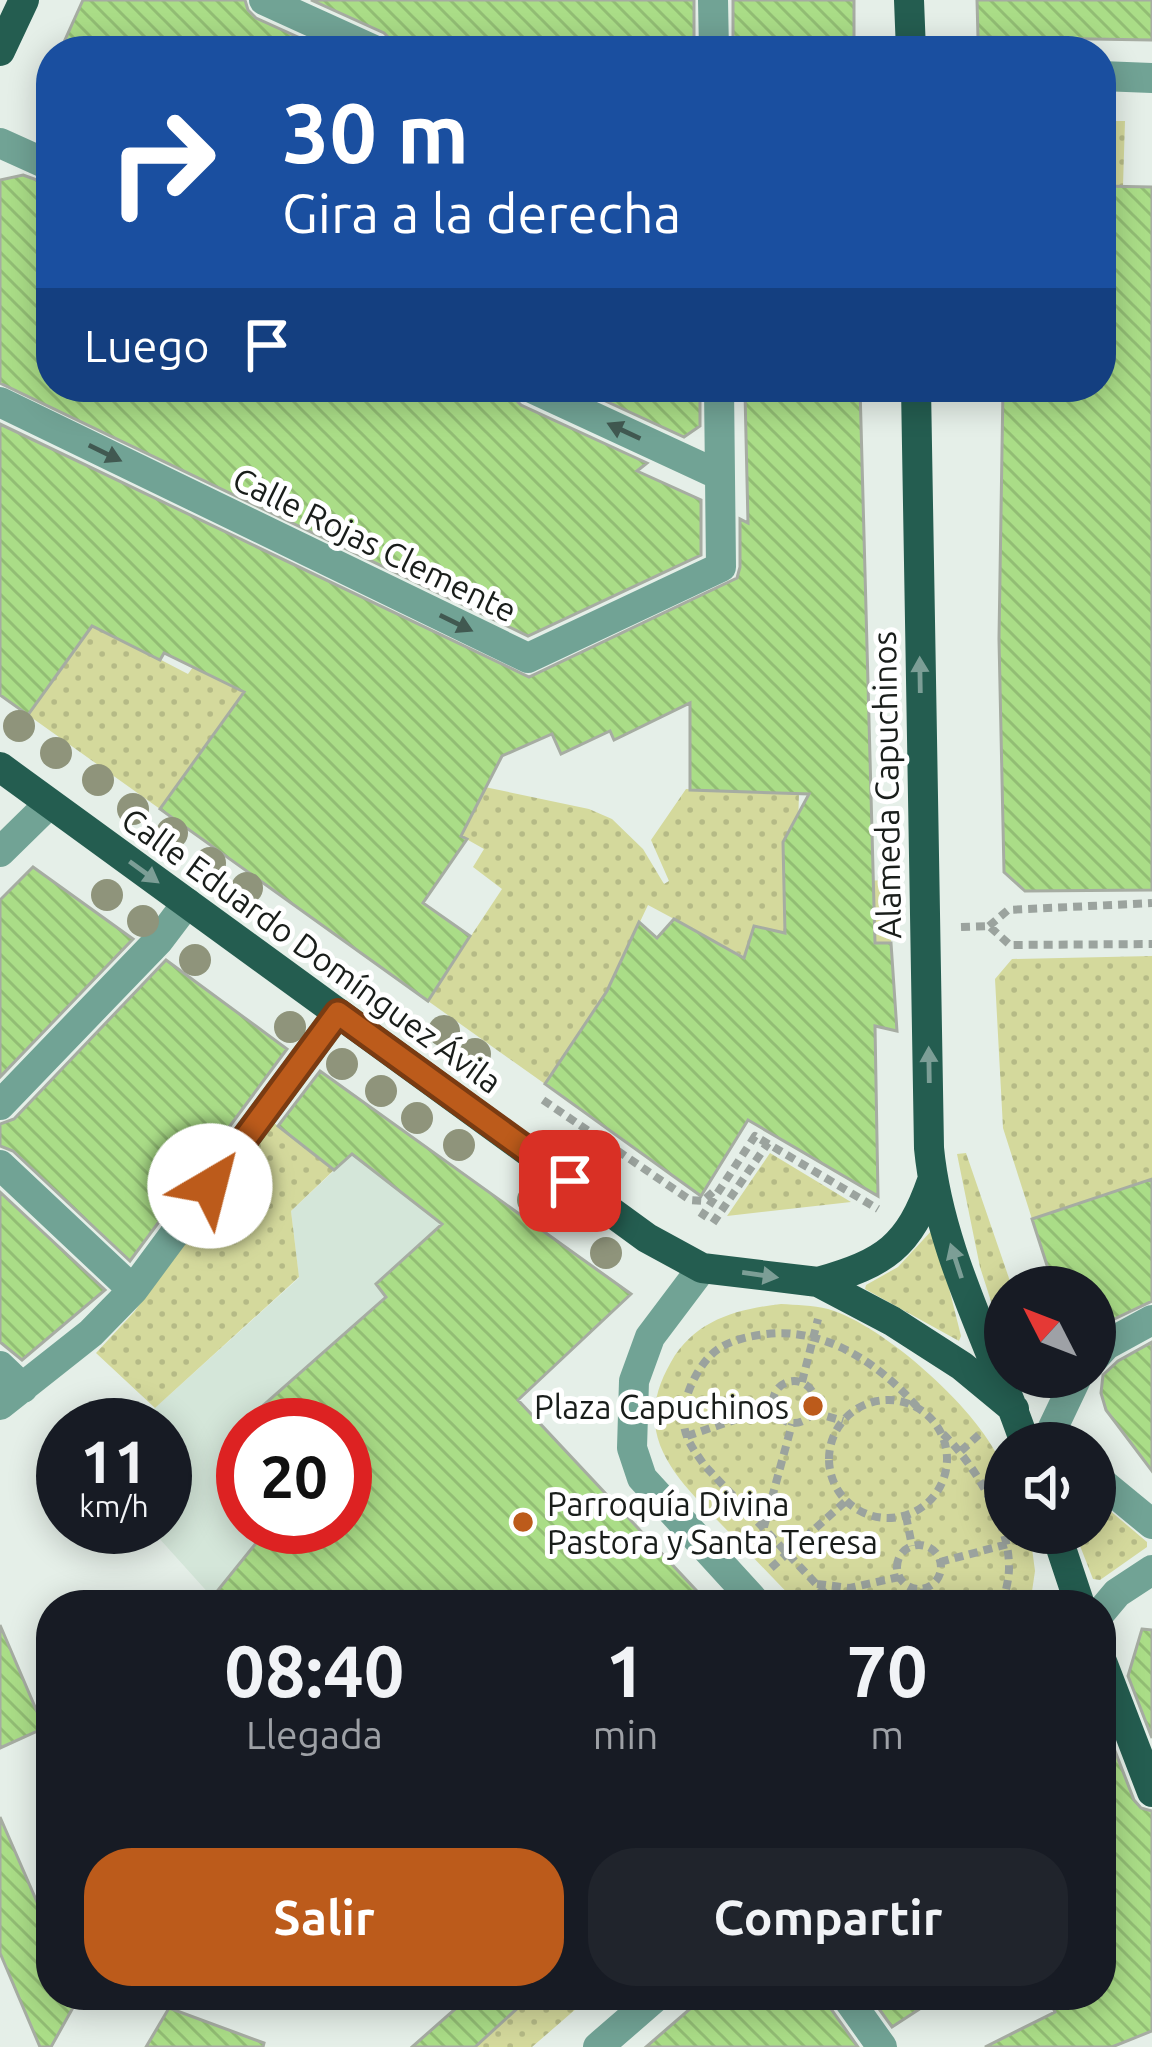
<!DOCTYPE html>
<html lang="es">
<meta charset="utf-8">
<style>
:root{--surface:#171b24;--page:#20242c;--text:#f1f3f6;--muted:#9ea1a6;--accent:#bc5b1b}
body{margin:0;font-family:Ubuntu,sans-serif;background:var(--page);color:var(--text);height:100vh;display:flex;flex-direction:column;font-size:45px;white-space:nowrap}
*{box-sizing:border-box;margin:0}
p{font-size:39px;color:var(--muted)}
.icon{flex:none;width:66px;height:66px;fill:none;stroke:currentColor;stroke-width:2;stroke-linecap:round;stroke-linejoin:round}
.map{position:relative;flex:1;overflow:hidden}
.panel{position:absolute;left:36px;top:1590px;width:1080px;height:420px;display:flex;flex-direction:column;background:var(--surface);border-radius:48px;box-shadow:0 6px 30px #0003}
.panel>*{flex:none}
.guide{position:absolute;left:36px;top:36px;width:1080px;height:366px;border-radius:48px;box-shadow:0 6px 30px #0003;background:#1a4fa0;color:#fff;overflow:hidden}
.needle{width:78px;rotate:312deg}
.tools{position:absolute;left:984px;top:1266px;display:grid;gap:24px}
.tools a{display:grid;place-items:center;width:132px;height:132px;border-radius:50%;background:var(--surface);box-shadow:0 6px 30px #0003;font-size:60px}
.speed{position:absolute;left:36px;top:1398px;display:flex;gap:24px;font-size:60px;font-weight:700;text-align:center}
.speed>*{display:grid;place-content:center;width:156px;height:156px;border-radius:50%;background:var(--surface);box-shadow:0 6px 30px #0003;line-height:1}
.speed small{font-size:30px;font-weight:400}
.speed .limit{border:18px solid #d22;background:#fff;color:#111}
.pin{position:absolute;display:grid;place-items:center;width:102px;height:102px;color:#fff;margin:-51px;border-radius:24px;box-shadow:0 6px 18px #0006}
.me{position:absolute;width:132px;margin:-66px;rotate:37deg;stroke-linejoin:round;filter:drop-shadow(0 0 9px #0008)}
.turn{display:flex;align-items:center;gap:42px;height:252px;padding:0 48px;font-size:54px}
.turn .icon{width:156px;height:156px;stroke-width:2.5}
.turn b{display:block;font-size:84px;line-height:102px}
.then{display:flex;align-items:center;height:114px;padding:0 48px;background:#0003;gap:24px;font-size:45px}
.eta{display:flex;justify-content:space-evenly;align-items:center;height:204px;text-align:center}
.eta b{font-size:72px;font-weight:700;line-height:84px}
.action{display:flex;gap:24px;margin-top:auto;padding:24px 48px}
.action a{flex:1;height:138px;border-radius:48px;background:var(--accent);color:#fff;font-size:48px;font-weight:700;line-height:138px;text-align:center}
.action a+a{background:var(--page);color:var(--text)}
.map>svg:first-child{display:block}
</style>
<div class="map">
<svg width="1152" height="2047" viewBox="0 0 1152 2047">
<defs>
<pattern id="green-dots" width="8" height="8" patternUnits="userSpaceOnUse" patternTransform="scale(3)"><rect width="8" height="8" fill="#d4d99c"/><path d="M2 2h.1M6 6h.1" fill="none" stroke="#b5ba86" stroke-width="1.8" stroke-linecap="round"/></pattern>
<pattern id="building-back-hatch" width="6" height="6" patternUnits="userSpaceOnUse" patternTransform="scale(3)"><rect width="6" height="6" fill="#aadd87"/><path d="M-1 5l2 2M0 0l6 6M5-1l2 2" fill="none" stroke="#92bd74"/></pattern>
</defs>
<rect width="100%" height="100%" fill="#e5efe8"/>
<path fill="#d4e6d9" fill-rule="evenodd" d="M 352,1154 L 589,1332 L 311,1605 L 256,1543 L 212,1597 L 149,1527 L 165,1527 L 165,1425 L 136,1425 L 299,1278 L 291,1211 ZM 243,1425 L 345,1425 L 345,1527 L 243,1527 Z"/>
<path fill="url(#green-dots)" d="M 1101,121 L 1125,121 L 1123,186 L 1101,186 Z
M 90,623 L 188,674 L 193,667 L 475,785 L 589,809 L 612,819 L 643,849 L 664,884 L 669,881 L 651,840 L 686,789 L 799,793 L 798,828 L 788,829 L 783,848 L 784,884 L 888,880 L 891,943 L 839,944 L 745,957 L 648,905 L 607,991 L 545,1084 L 428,1001 L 502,889 L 473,867 L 484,849 L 233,707 L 160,809 L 28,715 Z
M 1152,956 L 1152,1179 L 1032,1219 L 1003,1128 L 995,979 L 1012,959 Z
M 273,1122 L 334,1170 L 291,1211 L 299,1277 L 155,1408 L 96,1353 L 134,1312 Z
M 770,1153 L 851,1202 L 727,1216 Z
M 966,1153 L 1012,1287 L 1005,1287 L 1005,1345 L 980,1267 L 957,1154 Z
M 934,1228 L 961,1336 L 959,1341 L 865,1289 L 866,1285 L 898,1267 Z
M 781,1304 C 796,1305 813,1305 828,1309 C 884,1325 983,1413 1003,1468 C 1010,1486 1005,1514 1005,1533 L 1030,1533 L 1035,1571 L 1030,1605 L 799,1605 C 773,1578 747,1551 721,1524 C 673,1475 630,1433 671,1362 C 695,1320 737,1309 781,1304 Z
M 1095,1498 L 1147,1542 L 1147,1547 L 1100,1580 L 1093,1579 L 1075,1533 L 1095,1533 Z
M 532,1995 L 592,1995 L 532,2047 L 475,2047 Z"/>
<path fill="url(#building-back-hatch)" stroke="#a6aca2" stroke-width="3" d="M 83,0 L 245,0 L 248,10 L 256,18 L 329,51 L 60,51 Z
M 311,0 L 694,0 L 694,51 L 395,51 L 392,41 L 384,33 Z
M 733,0 L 854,0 L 854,51 L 733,51 Z
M 977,0 L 1152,0 L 1152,40 L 978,37 Z
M 23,175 L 51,185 L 51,387 L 510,387 L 513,397 L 521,405 L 647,463 L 637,471 L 701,500 L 701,555 L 528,636 L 0,383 L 0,180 Z
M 1101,186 L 1152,187 L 1152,890 L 1025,891 L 1004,872 L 999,639 L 1003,387 L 1101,387 Z
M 575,387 L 700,387 L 700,426 L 684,437 Z
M 739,387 L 860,387 L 875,943 L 891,943 L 897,1031 L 875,1026 L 878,1196 L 748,1120 L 701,1196 L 545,1084 L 607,991 L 639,922 L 657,938 L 674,919 L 744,958 L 754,926 L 785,933 L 783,842 L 809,794 L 690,790 L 690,703 L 614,740 L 610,731 L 561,754 L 552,734 L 502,756 L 461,836 L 467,839 L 423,903 L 470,936 L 428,1001 L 160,809 L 244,692 L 164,653 L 160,660 L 92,626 L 28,715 L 0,695 L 0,424 L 529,677 L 737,578 L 740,567 L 740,519 L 748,523 L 745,393 L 739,398 Z
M 33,867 L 133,939 L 0,1077 L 0,900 Z
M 166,960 L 287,1049 L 130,1261 L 13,1151 L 0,1146 L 0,1124 L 14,1119 Z
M 320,1071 L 631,1294 L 518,1400 L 710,1605 L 206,1605 L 269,1527 L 345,1527 L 345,1488 L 362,1473 L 345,1454 L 345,1425 L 241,1425 L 386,1297 L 376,1284 L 442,1224 L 352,1154 L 334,1170 L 278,1126 Z
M 1152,1179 L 1152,1301 L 1108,1322 L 1109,1314 L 1095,1321 L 1095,1287 L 1054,1287 L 1032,1219 Z
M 0,1192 L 105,1290 L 22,1360 L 0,1342 Z
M 1152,1342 L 1152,1471 L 1106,1410 L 1101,1393 L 1103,1375 L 1118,1361 Z
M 0,1625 L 44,1728 L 0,1748 Z
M 1142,1629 L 1152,1630 L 1152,1738 L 1128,1676 Z
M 1110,1738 L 1134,1800 L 1141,1808 L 1152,1811 L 1152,2031 L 1112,2047 L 985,2047 L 1055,2012 L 1047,1995 L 1101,1995 L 1101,1768 Z
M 0,1817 L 51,1934 L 51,1995 L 80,1995 L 51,2047 L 40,2047 L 0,1953 Z
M 471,1995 L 532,1995 L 475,2047 L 412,2047 Z
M 706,1995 L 826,1995 L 829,2006 L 858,2047 L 646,2047 Z
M 869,1995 L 941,1995 L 892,2027 Z
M 169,2008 L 264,2043 L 263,2047 L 146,2047 Z"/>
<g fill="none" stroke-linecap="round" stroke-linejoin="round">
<path stroke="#9ba39e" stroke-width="8" stroke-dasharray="9 6" stroke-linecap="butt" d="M 989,926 L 1008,910 L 1152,903
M 961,927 L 989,926 L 1010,945 L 1152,944
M 543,1100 L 690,1200 L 703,1201 L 716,1189
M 701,1218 L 755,1136 L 878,1209
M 713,1223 L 768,1143
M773 1402a21 21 0 1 1 42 0a21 21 0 1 1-42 0Z
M 802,1382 L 818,1319
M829 1459a59 59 0 1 1 118 0a59 59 0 1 1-118 0Z
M 813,1412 L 843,1421
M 943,1434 C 974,1463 1010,1524 1009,1568 C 1009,1580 1005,1594 1002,1605
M 687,1436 L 773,1407
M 961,1451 L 983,1431
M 906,1516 L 912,1546
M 764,1527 L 792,1424
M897 1567a22 22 0 1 1 44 0a22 22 0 1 1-44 0Z
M 940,1562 L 1008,1544
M 771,1568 L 846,1501
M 817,1584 L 850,1588 L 899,1577
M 924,1588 L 928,1605
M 836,1605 L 705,1466 C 696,1453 686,1441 684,1425 C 680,1399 700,1358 723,1346 C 741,1336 775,1331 795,1334 C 845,1340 888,1373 919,1409"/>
<path stroke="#71a395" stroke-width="30" d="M 264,0 L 376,51
M 713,0 L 714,51
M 1101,76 L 1152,78
M 0,143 L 51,166
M 529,387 L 719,475
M 0,402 L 528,658 L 721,567 L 719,387
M 0,852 L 49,804
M 0,1105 L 159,940 L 187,903
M 0,1165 L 133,1290
M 702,1268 L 650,1337 L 634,1381 L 632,1448 L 642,1478 L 758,1605
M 1095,1357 L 1106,1345 L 1152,1320
M 0,1366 L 23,1388
M 0,1405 L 91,1333 L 133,1290 L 338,1013
M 1048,1438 L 1077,1377
M 1095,1477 L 1152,1524
M 1101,1612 L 1117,1593 L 1152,1570
M 845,1995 L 882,2047
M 598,2047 L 658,1995"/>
<path stroke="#245d50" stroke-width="30" d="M 909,0 L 911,51
M 0,51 L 24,0
M 916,387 L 929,1148 C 939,1252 992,1345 1025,1443
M 0,767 L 647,1238 L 702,1268 L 818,1282 L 892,1321 L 962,1366 L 1014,1409
M 818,1282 C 885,1263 909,1247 932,1181
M 1056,1533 L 1080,1605
M 1101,1659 L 1152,1792"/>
</g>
<g fill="#8f947b">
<circle cx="19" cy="726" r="16"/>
<circle cx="56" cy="753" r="16"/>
<circle cx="98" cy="780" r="16"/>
<circle cx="133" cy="809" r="16"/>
<circle cx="172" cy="833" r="16"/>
<circle cx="210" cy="863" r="16"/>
<circle cx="247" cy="888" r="16"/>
<circle cx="107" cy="895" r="16"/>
<circle cx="143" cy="921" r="16"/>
<circle cx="195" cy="960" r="16"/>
<circle cx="290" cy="1027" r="16"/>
<circle cx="444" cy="1031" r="16"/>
<circle cx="475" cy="1054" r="16"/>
<circle cx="342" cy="1064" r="16"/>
<circle cx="381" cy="1091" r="16"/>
<circle cx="417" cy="1118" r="16"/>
<circle cx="459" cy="1145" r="16"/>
<circle cx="533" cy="1200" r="16"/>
<circle cx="606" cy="1253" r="16"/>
</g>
<defs><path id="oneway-solid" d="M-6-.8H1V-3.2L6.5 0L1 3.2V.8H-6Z" transform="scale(3)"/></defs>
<g fill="#415951">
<use href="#oneway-solid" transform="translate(624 431) rotate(-155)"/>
<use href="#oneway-solid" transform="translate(105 453) rotate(26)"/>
<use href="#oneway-solid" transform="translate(456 623) rotate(26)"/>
</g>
<g fill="#7c9e96">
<use href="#oneway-solid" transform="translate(920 675) rotate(-91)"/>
<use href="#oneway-solid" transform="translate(144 872) rotate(36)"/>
<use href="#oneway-solid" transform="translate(929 1065) rotate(-91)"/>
<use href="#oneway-solid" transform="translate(956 1261) rotate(-108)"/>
<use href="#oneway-solid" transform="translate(760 1275) rotate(8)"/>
</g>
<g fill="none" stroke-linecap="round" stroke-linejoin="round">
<defs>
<path id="route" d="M 210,1186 L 338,1013 L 570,1181"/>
</defs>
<use href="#route" stroke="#7a3b12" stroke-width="30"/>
<use href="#route" stroke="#bc5b1b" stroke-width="21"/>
</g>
<g fill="#bc5b1b" stroke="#fff" stroke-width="4.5">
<circle cx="813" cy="1406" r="12"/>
<circle cx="523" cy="1522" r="12"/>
</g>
<g text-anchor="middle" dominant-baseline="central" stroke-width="10" stroke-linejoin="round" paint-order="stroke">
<g font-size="33" fill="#191d1a" stroke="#fff">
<text transform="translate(375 544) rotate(26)">Calle Rojas Clemente</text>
<text transform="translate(886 785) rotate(-91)">Alameda Capuchinos</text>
<text transform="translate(312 950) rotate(36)">Calle Eduardo Domínguez Ávila</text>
</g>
<g font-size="33" fill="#191d1a" stroke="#fff" text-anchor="end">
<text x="789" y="1406">Plaza Capuchinos</text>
<text x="547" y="1503" text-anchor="start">Parroquía Divina<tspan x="547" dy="38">Pastora y Santa Teresa</tspan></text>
</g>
</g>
</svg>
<div class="tools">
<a><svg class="needle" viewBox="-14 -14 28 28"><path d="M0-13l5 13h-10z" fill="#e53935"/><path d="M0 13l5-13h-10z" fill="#9ea1a6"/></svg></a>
<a><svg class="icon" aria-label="sound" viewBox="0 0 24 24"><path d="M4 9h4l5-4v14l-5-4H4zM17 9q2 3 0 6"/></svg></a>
</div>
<div class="speed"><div>11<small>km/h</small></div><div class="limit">20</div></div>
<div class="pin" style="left:570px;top:1181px;background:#d93025"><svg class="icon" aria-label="arrive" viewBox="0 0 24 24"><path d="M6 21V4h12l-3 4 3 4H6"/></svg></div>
<svg class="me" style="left:210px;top:1186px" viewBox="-20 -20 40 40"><circle r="19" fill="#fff"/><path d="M0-13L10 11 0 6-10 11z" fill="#bc5b1b"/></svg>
<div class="guide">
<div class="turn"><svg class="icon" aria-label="right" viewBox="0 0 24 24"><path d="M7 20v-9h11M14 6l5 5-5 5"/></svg><div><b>30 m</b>Gira a la derecha</div></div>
<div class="then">Luego<svg class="icon" aria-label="arrive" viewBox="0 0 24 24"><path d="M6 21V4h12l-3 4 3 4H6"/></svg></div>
</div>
<section class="panel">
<div class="eta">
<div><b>08:40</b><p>Llegada</p></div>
<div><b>1</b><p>min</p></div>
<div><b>70</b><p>m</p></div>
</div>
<div class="action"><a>Salir</a><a>Compartir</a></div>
</section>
</div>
